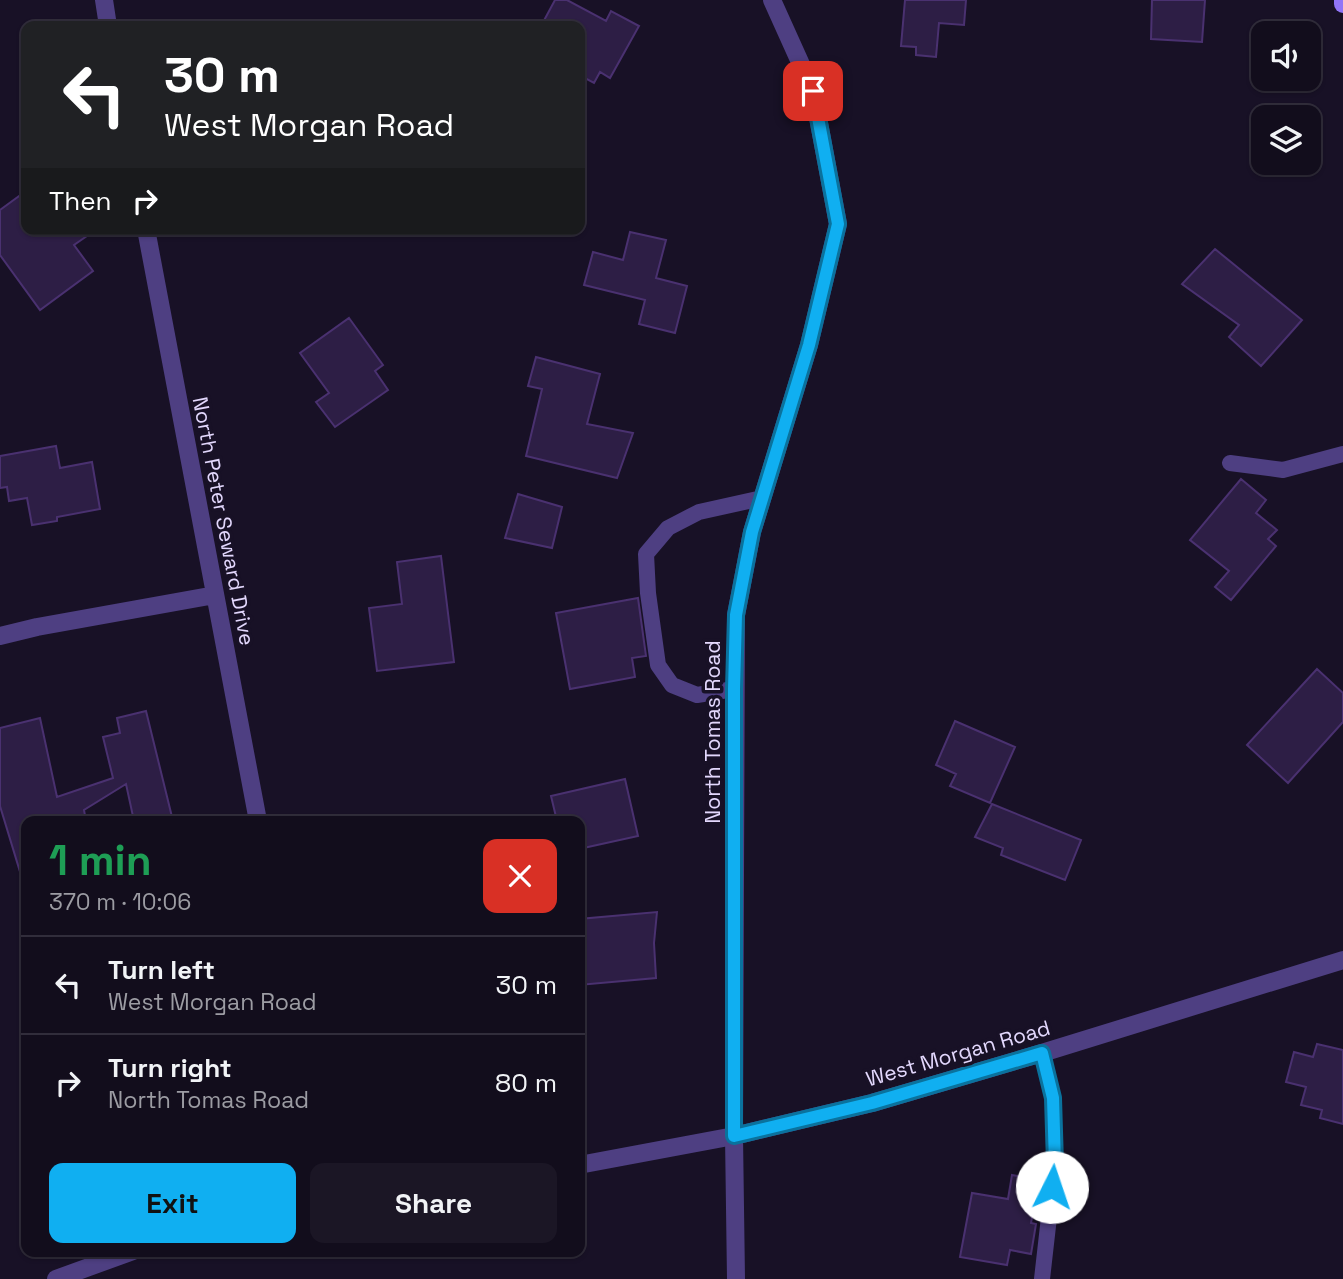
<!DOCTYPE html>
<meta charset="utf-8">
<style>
:root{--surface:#120d1c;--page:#1b1625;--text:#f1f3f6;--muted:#9c9ca3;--line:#312d3b;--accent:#10aff1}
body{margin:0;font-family:"Space Grotesk",sans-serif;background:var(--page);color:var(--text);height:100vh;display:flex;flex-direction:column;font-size:26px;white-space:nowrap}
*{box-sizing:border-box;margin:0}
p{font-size:23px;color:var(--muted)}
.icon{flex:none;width:38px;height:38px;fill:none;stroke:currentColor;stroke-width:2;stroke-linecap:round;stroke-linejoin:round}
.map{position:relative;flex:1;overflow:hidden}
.details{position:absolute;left:21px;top:816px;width:564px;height:441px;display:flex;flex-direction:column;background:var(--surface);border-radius:14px;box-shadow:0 2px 5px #0004,0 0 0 2px var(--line)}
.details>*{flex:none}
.hud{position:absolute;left:21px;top:21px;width:564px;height:214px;border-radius:14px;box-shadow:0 2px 5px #0004,0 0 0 2px var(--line);background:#202124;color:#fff;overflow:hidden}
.tools{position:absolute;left:1251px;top:21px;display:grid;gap:14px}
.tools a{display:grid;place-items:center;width:70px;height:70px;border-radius:14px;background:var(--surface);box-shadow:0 2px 5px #0004,0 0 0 2px var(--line);font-size:35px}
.pin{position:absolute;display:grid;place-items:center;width:60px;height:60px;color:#fff;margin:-30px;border-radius:14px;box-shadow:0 4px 10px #0006}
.me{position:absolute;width:77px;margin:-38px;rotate:4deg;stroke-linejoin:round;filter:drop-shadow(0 0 5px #0008)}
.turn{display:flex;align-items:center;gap:24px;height:147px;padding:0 28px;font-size:32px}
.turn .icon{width:91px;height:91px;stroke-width:2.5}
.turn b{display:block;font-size:49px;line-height:60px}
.then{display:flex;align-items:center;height:66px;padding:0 28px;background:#0003;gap:14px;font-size:26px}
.round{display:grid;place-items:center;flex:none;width:74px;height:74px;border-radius:14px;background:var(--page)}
.summary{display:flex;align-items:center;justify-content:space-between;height:119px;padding:0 28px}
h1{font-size:42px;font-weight:700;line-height:52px;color:#1e9e55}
.button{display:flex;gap:14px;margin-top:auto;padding:14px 28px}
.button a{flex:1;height:80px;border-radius:14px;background:var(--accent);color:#111;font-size:28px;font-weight:700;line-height:80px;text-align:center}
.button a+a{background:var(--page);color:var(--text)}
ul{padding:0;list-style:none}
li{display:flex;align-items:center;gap:21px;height:98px;padding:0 28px;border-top:2px solid var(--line)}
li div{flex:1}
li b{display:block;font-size:26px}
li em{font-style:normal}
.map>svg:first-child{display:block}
</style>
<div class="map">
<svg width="1343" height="1279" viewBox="0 0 1343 1279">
<rect width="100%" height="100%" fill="#181126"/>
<path fill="#2d1e45" stroke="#4a3170" stroke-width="2" d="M 555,0 L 567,0 L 606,21 L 611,11 L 639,26 L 610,78 L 600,72 L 594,83 L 579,75 L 579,26 L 541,26 Z
M 905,0 L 966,0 L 964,25 L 939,23 L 936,57 L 916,55 L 916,47 L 901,46 Z
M 1152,0 L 1205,0 L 1202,42 L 1151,39 Z
M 26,191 L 26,229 L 97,229 L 74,245 L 93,271 L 40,310 L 0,255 L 0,210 Z
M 630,232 L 666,240 L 656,278 L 687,286 L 675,333 L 639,324 L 645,300 L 584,285 L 593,252 L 623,260 Z
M 1215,249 L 1302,320 L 1261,366 L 1229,337 L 1239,325 L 1182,284 Z
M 349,318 L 383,365 L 375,371 L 388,390 L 335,427 L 316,402 L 329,393 L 300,353 Z
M 536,357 L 600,374 L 587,424 L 633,433 L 617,478 L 526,456 L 542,389 L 528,386 Z
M 56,446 L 60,468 L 92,462 L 100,509 L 57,517 L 57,521 L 32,525 L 27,498 L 9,501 L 7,487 L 0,488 L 0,456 Z
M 1241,479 L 1266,500 L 1256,513 L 1277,530 L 1268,539 L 1276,546 L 1231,600 L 1215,587 L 1229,571 L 1190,540 Z
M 518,494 L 562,507 L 552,548 L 505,538 Z
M 441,556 L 454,662 L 377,671 L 369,608 L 402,604 L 397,562 Z
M 638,598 L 646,656 L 632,658 L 635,677 L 570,689 L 556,613 Z
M 1317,669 L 1343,693 L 1343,722 L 1288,783 L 1247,745 Z
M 146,711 L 173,821 L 134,821 L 126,784 L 84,810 L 86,821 L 26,821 L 26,874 L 21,875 L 0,806 L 0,728 L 40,718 L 57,797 L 113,778 L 103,737 L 120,733 L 117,718 Z
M 955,721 L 1015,747 L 990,803 L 950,786 L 956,774 L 936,765 Z
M 625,779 L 638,836 L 579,849 L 579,821 L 557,821 L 551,796 Z
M 992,804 L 1081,840 L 1065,880 L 1001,855 L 1003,848 L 975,837 Z
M 657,912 L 654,943 L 656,978 L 579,985 L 579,919 Z
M 1317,1044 L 1343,1050 L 1343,1124 L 1320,1118 L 1322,1110 L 1301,1105 L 1306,1087 L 1286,1082 L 1294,1052 L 1313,1057 Z
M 1012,1175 L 1039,1180 L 1031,1223 L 1036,1224 L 1031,1254 L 1010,1250 L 1007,1265 L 960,1257 L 972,1193 L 1008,1199 Z"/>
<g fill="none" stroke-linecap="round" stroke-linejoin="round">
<path stroke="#4e3f82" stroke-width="16" d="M 1230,463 L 1283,470 L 1343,454
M 734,689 L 697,695 L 672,685 L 658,665 L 648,593 L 646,554 L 668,528 L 699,512 L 762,498
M 1042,1053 L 1053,1098 L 1055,1164 L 1042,1279"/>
<path stroke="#4e3f82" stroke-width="18" d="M 104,0 L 108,26
M 146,229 L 258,821
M 0,636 L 37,627 L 215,595
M 579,1165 L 734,1136 L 872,1103 L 1042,1053 L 1343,960
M 56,1279 L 133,1251
M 736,1279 L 734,1136 L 736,615 L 752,532 L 809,345 L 838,224 L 813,91 L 772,0"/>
<path stroke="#9175f7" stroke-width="18" d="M 1343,0 L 1343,4"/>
</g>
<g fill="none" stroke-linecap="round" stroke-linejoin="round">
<defs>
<path id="route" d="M 813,91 L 838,224 L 809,345 L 752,532 L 736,615 L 734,689 L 734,1136 L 872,1103 L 1042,1053 L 1053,1098 L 1055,1164 L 1052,1187"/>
</defs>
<use href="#route" stroke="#0a729d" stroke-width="18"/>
<use href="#route" stroke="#10aff1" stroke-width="12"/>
</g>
<g text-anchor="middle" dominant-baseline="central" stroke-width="7" stroke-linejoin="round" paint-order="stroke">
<g font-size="21" fill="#e3d8fd" stroke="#181126">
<text transform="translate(224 521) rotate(79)">North Peter Seward Drive</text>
<text transform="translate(712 732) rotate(-90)">North Tomas Road</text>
<text transform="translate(958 1053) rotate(-16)">West Morgan Road</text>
</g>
</g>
</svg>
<div class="tools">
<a><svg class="icon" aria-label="sound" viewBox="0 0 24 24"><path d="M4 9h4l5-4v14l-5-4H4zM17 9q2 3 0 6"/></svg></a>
<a><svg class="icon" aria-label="layers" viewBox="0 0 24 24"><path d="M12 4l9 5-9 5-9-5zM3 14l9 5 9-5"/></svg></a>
</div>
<div class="pin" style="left:813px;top:91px;background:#d93025"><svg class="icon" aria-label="arrive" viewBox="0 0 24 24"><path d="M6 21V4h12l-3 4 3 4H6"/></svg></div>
<svg class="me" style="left:1052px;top:1187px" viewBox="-20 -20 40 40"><circle r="19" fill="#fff"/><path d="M0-13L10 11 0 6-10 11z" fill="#10aff1"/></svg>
<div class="hud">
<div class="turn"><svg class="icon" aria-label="left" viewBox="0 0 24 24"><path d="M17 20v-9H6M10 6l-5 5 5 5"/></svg><div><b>30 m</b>West Morgan Road</div></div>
<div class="then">Then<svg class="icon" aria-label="right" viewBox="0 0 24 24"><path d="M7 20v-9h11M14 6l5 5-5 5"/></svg></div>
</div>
<section class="details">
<div class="summary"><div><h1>1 min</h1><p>370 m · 10:06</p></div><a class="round" style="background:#d93025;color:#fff"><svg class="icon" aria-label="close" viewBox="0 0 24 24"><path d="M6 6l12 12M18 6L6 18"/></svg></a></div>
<ul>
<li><svg class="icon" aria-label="left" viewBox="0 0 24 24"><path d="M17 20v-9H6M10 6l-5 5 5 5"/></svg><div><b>Turn left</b><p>West Morgan Road</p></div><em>30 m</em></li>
<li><svg class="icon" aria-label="right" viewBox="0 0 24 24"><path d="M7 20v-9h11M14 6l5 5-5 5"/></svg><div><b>Turn right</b><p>North Tomas Road</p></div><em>80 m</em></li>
</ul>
<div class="button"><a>Exit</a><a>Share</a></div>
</section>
</div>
